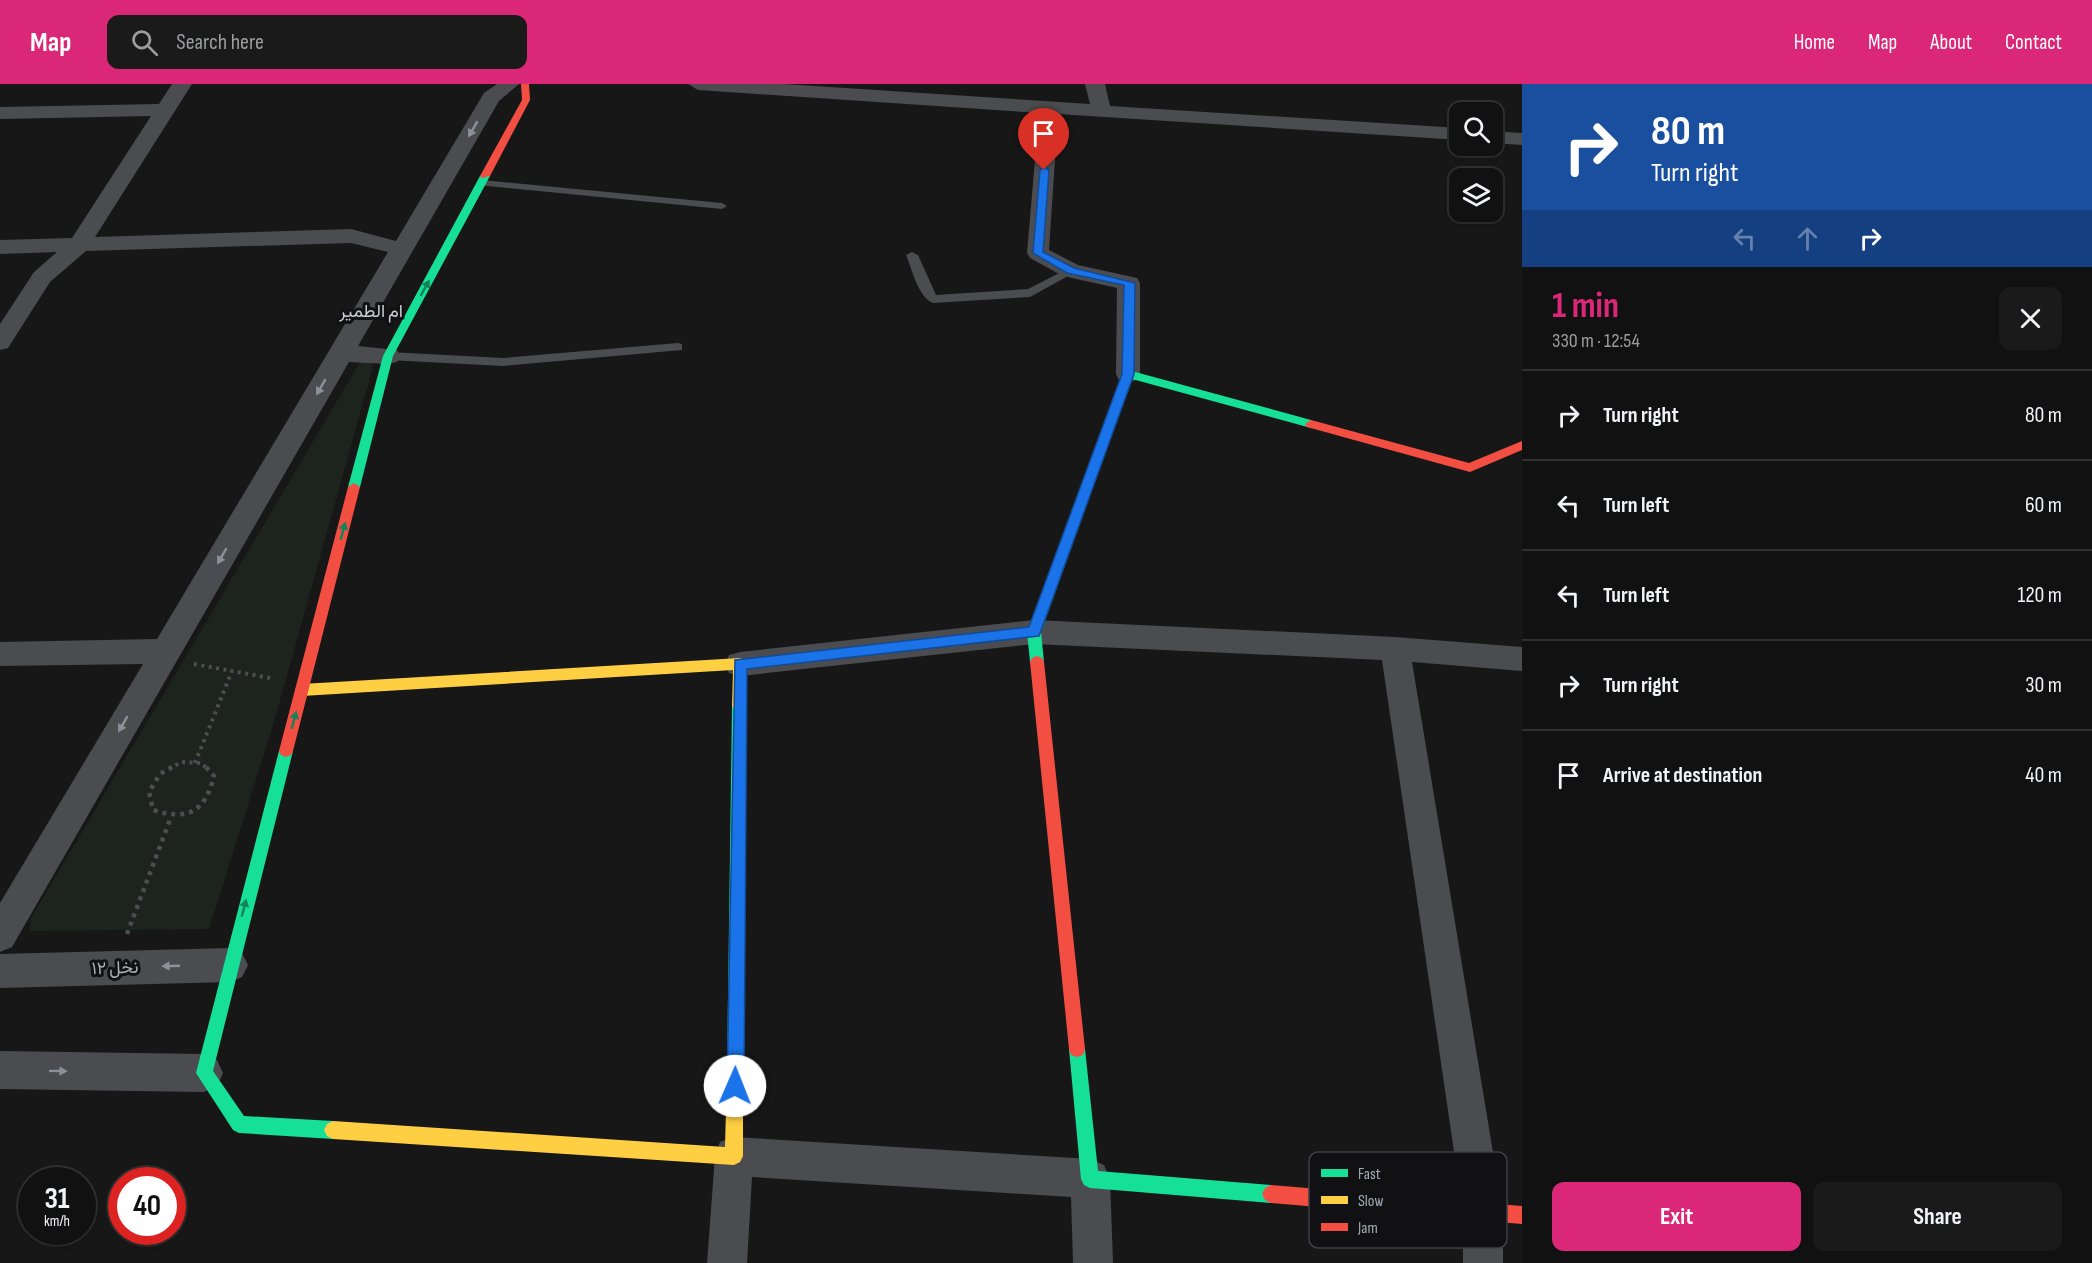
<!DOCTYPE html>
<meta charset="utf-8">
<style>
:root{--surface:#111;--page:#1a1a1a;--text:#f1f3f6;--muted:#9c9d9f;--line:#303131;--accent:#db2777}
body{margin:0;font-family:"Sofia Sans Condensed",Vazirmatn,sans-serif;background:var(--page);color:var(--text);height:100vh;display:flex;flex-direction:column;font-size:22px;white-space:nowrap}
*{box-sizing:border-box;margin:0}
p{font-size:20px;color:var(--muted)}
.icon{flex:none;width:33px;height:33px;fill:none;stroke:currentColor;stroke-width:2;stroke-linecap:round;stroke-linejoin:round}
.map{position:relative;flex:1;overflow:hidden}
.panel{display:flex;flex-direction:column;background:var(--surface);width:570px}
.panel>*{flex:none}
.guide{background:#1a4fa0;color:#fff;overflow:hidden}
.controls{position:absolute;left:1449px;top:18px;display:grid;gap:12px}
.controls a{display:grid;place-items:center;width:54px;height:54px;border-radius:12px;background:var(--surface);box-shadow:0 2px 4px #0004,0 0 0 2px var(--line);font-size:30px}
.speed{position:absolute;left:18px;top:1083px;display:flex;gap:12px;font-size:30px;font-weight:700;text-align:center}
.speed>*{display:grid;place-content:center;width:78px;height:78px;border-radius:50%;background:var(--surface);box-shadow:0 2px 4px #0004,0 0 0 2px var(--line);line-height:1}
.speed small{font-size:15px;font-weight:400}
.speed .limit{border:9px solid #d22;background:#fff;color:#111}
.pin{position:absolute;display:grid;place-items:center;width:51px;height:51px;color:#fff;margin:-62px -26px;border-radius:50% 50% 50% 0;rotate:-45deg;box-shadow:0 0 6px #0007}
.pin .icon{rotate:45deg}
.me{position:absolute;width:66px;margin:-33px;rotate:1deg;stroke-linejoin:round;filter:drop-shadow(0 0 4px #0008)}
.turn{display:flex;align-items:center;gap:21px;height:126px;padding:0 30px;font-size:27px}
.turn .icon{width:78px;height:78px;stroke-width:2.5}
.turn b{display:block;font-size:42px;line-height:51px}
.lanes{display:flex;align-items:center;height:57px;padding:0 30px;background:#0003;justify-content:center;gap:30px;direction:ltr}
.lanes .off{opacity:.35}
.round{display:grid;place-items:center;flex:none;width:63px;height:63px;border-radius:12px;background:var(--page)}
.overview{display:flex;align-items:center;justify-content:space-between;height:102px;padding:0 30px}
h1{font-size:36px;font-weight:700;line-height:45px;color:var(--accent)}
.primary-button{display:flex;gap:12px;margin-top:auto;padding:12px 30px}
.primary-button a{flex:1;height:69px;border-radius:12px;background:var(--accent);color:#fff;font-size:24px;font-weight:700;line-height:69px;text-align:center}
.primary-button a+a{background:var(--page);color:var(--text)}
ul{padding:0;list-style:none}
li{display:flex;align-items:center;gap:18px;height:90px;padding:0 30px;border-top:2px solid var(--line)}
li div{flex:1}
li b{display:block;font-size:22px}
li em{font-style:normal}
header{display:flex;align-items:center;gap:36px;box-sizing:border-box;height:84px;padding:0 30px;background:var(--accent);color:#fff}
header strong{font-size:28px}
nav{display:flex;gap:33px;margin-inline-start:auto;font-size:21px}
.search{width:420px;height:54px;background:var(--page);display:flex;align-items:center;gap:15px;box-sizing:border-box;padding:0 21px;border-radius:12px;color:var(--muted);font-size:22px}
main{display:flex;flex:1;min-height:0}
.map>svg:first-child{display:block}
</style>
<header>
<strong>Map</strong>
<div class="search"><svg class="icon" aria-label="search" viewBox="0 0 24 24"><circle cx="10" cy="10" r="6"/><path d="M15 15l6 6"/></svg>Search here</div>
<nav><a>Home</a><a>Map</a><a>About</a><a>Contact</a></nav>
</header>
<main>
<div class="map">
<svg width="1522" height="1179" viewBox="0 0 1522 1179">
<rect width="100%" height="100%" fill="#171717"/>
<path fill="#1d241e" d="M 371,276 L 373,283 L 274,638 L 209,845 L 29,847 L 31,834 L 360,278 Z"/>
<g fill="none" stroke-linecap="round" stroke-linejoin="round">
<path stroke="#4d4e52" stroke-width="4" stroke-dasharray="3 4.5" stroke-linecap="butt" d="M 194,580 L 232,587
M 195,679 L 232,587 L 270,594
M 169,685 L 181,678 L 202,679 L 207,685"/>
<path stroke="#4d4e52" stroke-width="4.5" stroke-dasharray="4 5" stroke-linecap="butt" d="M 172,683 L 160,690 L 149,708 L 153,726 C 188,737 205,728 214,692 L 206,683
M 127,850 L 171,733"/>
<path fill="#4b4c50" fill-rule="evenodd" d="M 482,96 L 722,119 L 727,122 L 722,125 L 478,101 L 477,99 Z
M 912,168 L 918,171 L 936,211 L 1028,205 L 1067,185 L 1075,185 L 1077,187 L 1030,213 L 933,219 C 918,213 912,185 906,171 Z
M 678,259 L 682,260 L 682,266 L 503,282 L 388,276 L 382,272 L 388,268 L 503,274 Z"/>
<path fill="#4b4c50" fill-rule="evenodd" d="M 172,0 L 192,0 L 95,153 L 351,145 L 396,157 L 484,9 L 497,0 L 519,0 L 499,17 L 358,262 L 397,266 L 400,272 L 397,278 L 388,280 L 349,278 L 12,863 L 0,868 L 0,819 L 143,580 L 0,582 L 0,558 L 157,555 L 388,168 L 351,159 L 86,167 L 50,198 L 8,264 L 0,266 L 0,240 L 34,188 L 57,168 L 0,170 L 0,156 L 72,154 L 151,32 L 0,35 L 0,23 L 159,20 Z
M 688,0 L 784,0 L 1090,20 L 1085,0 L 1105,0 L 1110,22 L 1460,44 L 1460,56 L 1058,30 L 1049,166 L 1078,181 L 1137,194 L 1140,199 L 1140,290 L 1137,296 L 1128,298 L 1119,296 L 1116,290 L 1117,204 L 1063,192 L 1030,174 L 1027,169 L 1039,29 L 698,6 Z
M 1492,47 L 1522,49 L 1522,61 L 1492,59 Z
M 1034,536 L 1395,553 L 1522,563 L 1522,587 L 1412,578 L 1503,1129 L 1503,1179 L 1463,1179 L 1463,1129 L 1382,576 L 1034,560 L 740,592 L 729,589 L 725,580 L 729,571 L 740,568 Z
M 230,864 L 242,869 L 248,881 L 242,893 L 230,898 L 0,904 L 0,870 Z
M 0,967 L 204,970 L 217,976 L 223,989 L 217,1002 L 204,1008 L 0,1005 Z
M 734,1053 L 1090,1075 L 1104,1081 L 1110,1095 L 1113,1179 L 1073,1179 L 1071,1113 L 752,1093 L 747,1179 L 707,1179 L 715,1072 L 720,1058 Z"/>
<path fill="#16e098" fill-rule="evenodd" d="M 485,89 L 490,92 L 393,272 L 360,403 L 354,407 L 350,406 L 348,403 L 383,272 L 480,92 Z
M 1128,286 L 1311,336 L 1317,340 L 1311,344 L 1132,295 L 1041,548 L 1044,578 L 1042,582 L 1032,582 L 1030,578 L 1027,548 L 1122,290 Z
M 739,616 L 744,618 L 746,622 L 743,987 L 741,993 L 735,995 L 729,993 L 727,987 L 732,622 L 734,618 Z
M 286,661 L 291,663 L 293,667 L 213,987 L 244,1032 L 333,1037 L 339,1040 L 342,1046 L 339,1052 L 333,1055 L 239,1049 L 233,1046 L 196,989 L 279,667 L 281,663 Z
M 1077,957 L 1083,959 L 1085,965 L 1098,1087 L 1271,1101 L 1277,1104 L 1280,1110 L 1277,1116 L 1271,1119 L 1090,1104 L 1084,1101 L 1081,1095 L 1069,965 L 1071,959 Z"/>
<path fill="#ffcf43" fill-rule="evenodd" d="M 740,574 L 745,576 L 747,580 L 746,622 L 744,626 L 739,628 L 734,626 L 732,622 L 733,586 L 302,612 L 297,610 L 295,606 L 297,602 L 302,600 Z
M 735,979 L 741,981 L 743,987 L 743,1072 L 740,1078 L 734,1081 L 333,1055 L 327,1052 L 324,1046 L 327,1040 L 333,1037 L 725,1063 L 727,987 L 729,981 Z"/>
<path fill="#f24e42" fill-rule="evenodd" d="M 521,0 L 529,0 L 530,16 L 490,92 L 482,94 L 480,92 L 522,16 Z
M 1311,336 L 1469,379 L 1522,357 L 1522,366 L 1470,388 L 1307,343 L 1305,340 Z
M 354,399 L 360,403 L 293,667 L 291,671 L 286,673 L 281,671 L 279,667 L 348,403 Z
M 1037,572 L 1042,574 L 1044,578 L 1085,965 L 1083,971 L 1077,973 L 1071,971 L 1069,965 L 1030,578 L 1032,574 Z
M 1271,1101 L 1522,1122 L 1522,1140 L 1271,1119 L 1265,1116 L 1262,1110 L 1265,1104 Z"/>
</g>
<defs><path id="oneway-solid" d="M-6-.8H1V-3.2L6.5 0L1 3.2V.8H-6Z" transform="scale(1.5)"/></defs>
<g fill="#8c9099">
<use href="#oneway-solid" transform="translate(473 45) rotate(120)"/>
<use href="#oneway-solid" transform="translate(321 303) rotate(120)"/>
<use href="#oneway-solid" transform="translate(222 472) rotate(120)"/>
<use href="#oneway-solid" transform="translate(123 640) rotate(120)"/>
<use href="#oneway-solid" transform="translate(171 882) rotate(178)"/>
<use href="#oneway-solid" transform="translate(58 987) rotate(1)"/>
</g>
<g fill="#14835c">
<use href="#oneway-solid" transform="translate(425 204) rotate(-61)"/>
<use href="#oneway-solid" transform="translate(343 447) rotate(-75)"/>
<use href="#oneway-solid" transform="translate(294 636) rotate(-75)"/>
<use href="#oneway-solid" transform="translate(244 824) rotate(-75)"/>
</g>
<path fill="#1a73e8" stroke="#114b97" stroke-width="1.5" d="M 1044,83 L 1049,86 L 1043,168 L 1074,184 L 1135,199 L 1134,290 L 1039,552 L 747,585 L 744,1002 L 741,1008 L 735,1010 L 729,1008 L 727,1002 L 735,576 L 1029,543 L 1122,290 L 1124,201 L 1067,189 L 1033,169 L 1040,86 Z"/>
<g text-anchor="middle" dominant-baseline="central" stroke-width="6" stroke-linejoin="round" paint-order="stroke">
<g font-size="18" fill="#c9ccd4" stroke="#111113">
<text x="371" y="227">ام الطمیر</text>
</g>
<g font-size="18" fill="#a8adb8" stroke="#111113">
<text transform="translate(115 884) rotate(-2)">نخل ۱۲</text>
</g>
</g>
<rect x="1309" y="1068" width="198" height="96" rx="9" fill="#111113" stroke="#3e4045" stroke-width="1.5"/>
<rect x="1321" y="1085" width="27" height="8" fill="#16e098"/>
<rect x="1321" y="1112" width="27" height="8" fill="#ffcf43"/>
<rect x="1321" y="1139" width="27" height="8" fill="#f24e42"/>
<g font-size="16" fill="#a8adb8">
<text x="1358" y="1095">Fast</text>
<text x="1358" y="1122">Slow</text>
<text x="1358" y="1149">Jam</text>
</g>
</svg>
<div class="controls">
<a><svg class="icon" aria-label="search" viewBox="0 0 24 24"><circle cx="10" cy="10" r="6"/><path d="M15 15l6 6"/></svg></a>
<a><svg class="icon" aria-label="layers" viewBox="0 0 24 24"><path d="M12 4l9 5-9 5-9-5zM3 14l9 5 9-5"/></svg></a>
</div>
<div class="speed"><div>31<small>km/h</small></div><div class="limit">40</div></div>
<div class="pin" style="left:1044px;top:86px;background:#d93025"><svg class="icon" aria-label="arrive" viewBox="0 0 24 24"><path d="M6 21V4h12l-3 4 3 4H6"/></svg></div>
<svg class="me" style="left:735px;top:1002px" viewBox="-20 -20 40 40"><circle r="19" fill="#fff"/><path d="M0-13L10 11 0 6-10 11z" fill="#1a73e8"/></svg>
</div>
<section class="panel">
<div class="guide">
<div class="turn"><svg class="icon" aria-label="right" viewBox="0 0 24 24"><path d="M7 20v-9h11M14 6l5 5-5 5"/></svg><div><b>80 m</b>Turn right</div></div>
<div class="lanes"><svg class="icon off" aria-label="left" viewBox="0 0 24 24"><path d="M17 20v-9H6M10 6l-5 5 5 5"/></svg><svg class="icon off" aria-label="ahead" viewBox="0 0 24 24"><path d="M12 20V5M6 11l6-6 6 6"/></svg><svg class="icon" aria-label="right" viewBox="0 0 24 24"><path d="M7 20v-9h11M14 6l5 5-5 5"/></svg></div>
</div>
<div class="overview"><div><h1>1 min</h1><p>330 m · 12:54</p></div><a class="round"><svg class="icon" aria-label="close" viewBox="0 0 24 24"><path d="M6 6l12 12M18 6L6 18"/></svg></a></div>
<ul>
<li><svg class="icon" aria-label="right" viewBox="0 0 24 24"><path d="M7 20v-9h11M14 6l5 5-5 5"/></svg><div><b>Turn right</b></div><em>80 m</em></li>
<li><svg class="icon" aria-label="left" viewBox="0 0 24 24"><path d="M17 20v-9H6M10 6l-5 5 5 5"/></svg><div><b>Turn left</b></div><em>60 m</em></li>
<li><svg class="icon" aria-label="left" viewBox="0 0 24 24"><path d="M17 20v-9H6M10 6l-5 5 5 5"/></svg><div><b>Turn left</b></div><em>120 m</em></li>
<li><svg class="icon" aria-label="right" viewBox="0 0 24 24"><path d="M7 20v-9h11M14 6l5 5-5 5"/></svg><div><b>Turn right</b></div><em>30 m</em></li>
<li><svg class="icon" aria-label="arrive" viewBox="0 0 24 24"><path d="M6 21V4h12l-3 4 3 4H6"/></svg><div><b>Arrive at destination</b></div><em>40 m</em></li>
</ul>
<div class="primary-button"><a>Exit</a><a>Share</a></div>
</section>
</main>
